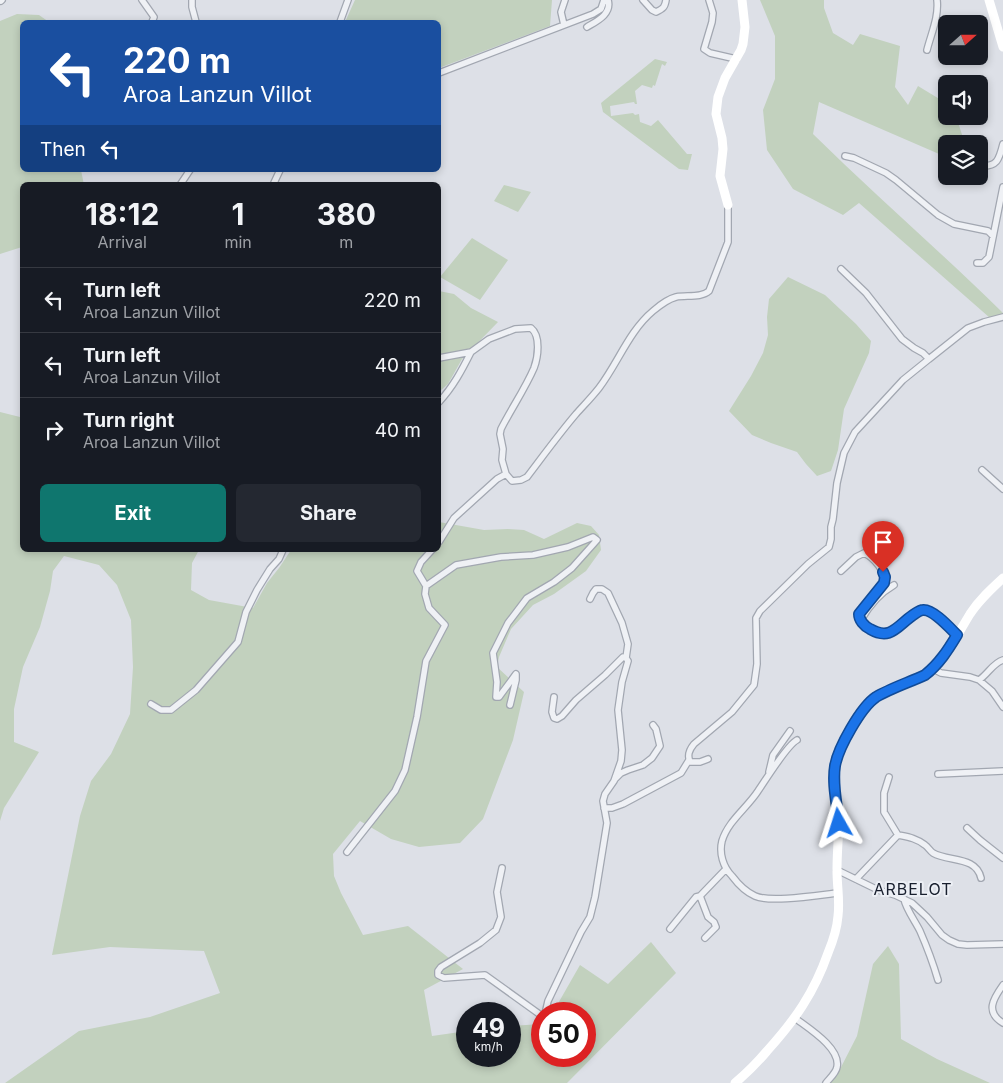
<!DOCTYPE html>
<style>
:root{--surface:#171b24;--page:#242831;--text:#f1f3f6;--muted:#9ea1a6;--line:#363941;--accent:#0f766e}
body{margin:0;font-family:Inter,sans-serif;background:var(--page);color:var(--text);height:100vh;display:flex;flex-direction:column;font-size:19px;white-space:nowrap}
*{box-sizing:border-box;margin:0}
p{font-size:16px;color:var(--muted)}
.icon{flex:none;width:28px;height:28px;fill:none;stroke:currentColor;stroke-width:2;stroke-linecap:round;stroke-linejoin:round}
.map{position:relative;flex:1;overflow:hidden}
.sheet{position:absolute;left:20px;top:182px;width:421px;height:370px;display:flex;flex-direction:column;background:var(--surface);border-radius:8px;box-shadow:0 2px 8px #0003}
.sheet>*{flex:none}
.banner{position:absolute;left:20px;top:20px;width:421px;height:152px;border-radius:8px;box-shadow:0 2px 8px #0003;background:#1a4fa0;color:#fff;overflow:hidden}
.needle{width:32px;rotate:69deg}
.fabs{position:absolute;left:938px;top:15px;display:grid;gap:10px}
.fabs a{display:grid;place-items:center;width:50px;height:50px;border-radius:8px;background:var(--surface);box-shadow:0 2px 8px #0003;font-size:25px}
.speed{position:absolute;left:456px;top:1002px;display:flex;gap:10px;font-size:25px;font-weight:700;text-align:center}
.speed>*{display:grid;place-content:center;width:65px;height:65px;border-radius:50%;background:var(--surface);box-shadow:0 2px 8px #0003;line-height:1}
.speed small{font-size:12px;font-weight:400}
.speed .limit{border:8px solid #d22;background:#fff;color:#111}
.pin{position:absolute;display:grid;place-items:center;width:42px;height:42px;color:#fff;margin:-51px -21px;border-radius:50% 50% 50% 0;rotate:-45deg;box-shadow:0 0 5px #0007}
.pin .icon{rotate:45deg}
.me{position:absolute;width:55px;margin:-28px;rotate:354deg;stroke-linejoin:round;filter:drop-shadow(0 0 4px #0008)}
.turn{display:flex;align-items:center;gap:18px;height:105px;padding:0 20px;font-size:22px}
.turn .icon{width:65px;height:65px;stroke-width:2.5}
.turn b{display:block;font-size:35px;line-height:42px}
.then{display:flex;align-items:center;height:48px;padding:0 20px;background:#0003;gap:10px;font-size:19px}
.eta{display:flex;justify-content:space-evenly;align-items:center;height:85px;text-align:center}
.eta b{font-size:30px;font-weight:700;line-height:35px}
.cta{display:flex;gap:10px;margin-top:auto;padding:10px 20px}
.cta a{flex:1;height:58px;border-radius:8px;background:var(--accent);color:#fff;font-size:20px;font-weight:700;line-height:58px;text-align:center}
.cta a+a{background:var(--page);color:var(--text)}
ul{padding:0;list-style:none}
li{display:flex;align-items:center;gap:15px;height:65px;padding:0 20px;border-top:1px solid var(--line)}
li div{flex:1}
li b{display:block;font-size:19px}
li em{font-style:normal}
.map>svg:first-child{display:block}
</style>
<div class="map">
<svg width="1003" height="1083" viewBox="0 0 1003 1083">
<rect width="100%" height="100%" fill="#dde0e7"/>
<path fill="#c2d1be" d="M 355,0 L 552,0 L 550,26 L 439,68 L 439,22 L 345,22 Z
M 760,0 L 824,0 L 824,8 L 833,33 L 853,45 L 860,34 L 900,46 L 895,87 L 908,105 L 918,86 L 946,103 L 946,116 L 956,116 L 965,144 L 946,144 L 946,157 L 819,102 L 813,134 C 875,195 941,252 1003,313 L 1003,315 L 990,318 L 859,203 L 843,215 L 793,189 L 767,150 L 763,110 L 775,79 L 775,36 Z
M 17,14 L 39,15 L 49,22 L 22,22 L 22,170 L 81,170 L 84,185 L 22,185 L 22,247 L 0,254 L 0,21 Z
M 655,59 L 667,62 L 665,66 L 662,64 L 655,86 L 653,85 L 652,88 L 642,85 L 635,91 L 637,104 L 635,104 L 634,102 L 610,106 L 611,116 L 633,113 L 635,115 L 639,114 L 640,122 L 651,126 L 658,120 L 687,154 L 692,154 L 688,170 L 679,169 L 603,112 L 601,103 Z
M 504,185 L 531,192 L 518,212 L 494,201 Z
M 472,238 L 508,260 L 480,300 L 440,277 Z
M 788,277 L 825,295 L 856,324 L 871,341 L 869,353 L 844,409 L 838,450 L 831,471 L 817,476 L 806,464 L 797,452 L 771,443 L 752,435 L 729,411 L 751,376 L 763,353 L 768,335 L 767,317 L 769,299 Z
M 439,291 L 454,294 L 471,308 L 498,322 L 462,359 L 448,384 L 439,392 Z
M 0,412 L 20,417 L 22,413 L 22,550 L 199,550 L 192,563 L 191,590 L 209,600 L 253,608 L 267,583 L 279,568 L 291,550 L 439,550 L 439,522 L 484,530 L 508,529 L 524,530 L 544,539 L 577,523 L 591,526 L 599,535 L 601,550 L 586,571 L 554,594 L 533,605 L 511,629 L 499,657 L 497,667 L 524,692 L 513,740 L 483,819 L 460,843 L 419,847 L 391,839 L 360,821 L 333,854 L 334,876 L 341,893 L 363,935 L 408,926 L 463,969 L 424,990 L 432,1036 L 467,1031 L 468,1056 L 510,1056 L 510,1026 L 542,1024 L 542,1056 L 585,1056 L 585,1014 L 552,1014 L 580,965 L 608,984 L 651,942 L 676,973 L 567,1083 L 5,1083 L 79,1031 L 150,1017 L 220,993 L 204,951 L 110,947 L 52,955 L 80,816 L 91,781 L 111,754 L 130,714 L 133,667 L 131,620 L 117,585 L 99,565 L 64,556 L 53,571 L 50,591 L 40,627 L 23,667 L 14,709 L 14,742 L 39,752 L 4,808 L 0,821 Z
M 888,946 L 899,964 L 901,1039 L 937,1059 L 990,1083 L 824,1083 L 837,1075 L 857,1036 L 873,964 Z"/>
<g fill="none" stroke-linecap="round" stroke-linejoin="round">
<defs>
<path id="street" d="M 142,0 L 154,17 L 152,22
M 192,0 L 192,7 L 196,22
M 643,0 L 652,10 L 656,12 C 663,9 665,7 666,0
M 709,0 L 713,13 L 712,22 L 704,49 L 710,53 L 736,59
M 1,1 L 2,0
M 340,22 L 348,0
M 564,25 L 561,12 L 565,0
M 587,27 C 597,21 612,14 608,0
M 927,50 C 931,34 939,17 937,0
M 439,73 L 593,14 L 601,9 L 604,0
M 845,156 L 854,158 L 886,173 L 896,180 L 938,215 L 954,224 L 988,231 L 993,236
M 979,165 L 980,166 C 997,167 999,160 1003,144
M 180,185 L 190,170
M 273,185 L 280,170
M 977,263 L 983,263 L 989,257 L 1003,187
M 841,269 L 866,293 L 902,339 L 914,348 L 923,353 L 929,359 L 968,328 L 984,322 L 1003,317
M 439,358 L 471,352 L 489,339 L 515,329 L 531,328 C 541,336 538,357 534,368 C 525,389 511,409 501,429 L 500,434 L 503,449 L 502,460 L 506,474 L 512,481 L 521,480 L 527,477 C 543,456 559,434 576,414 C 584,405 592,397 599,388 C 618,363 629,331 653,311 C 660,305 668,299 676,297 C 687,295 701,298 709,291 L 728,242 L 728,205
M 439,402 C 453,387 462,370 471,352
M 982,470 L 1003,489
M 439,542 L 454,518 L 497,479 L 506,474
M 841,571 L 856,557 L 864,553 C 874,558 886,571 884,583 L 859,614 C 859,620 864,626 870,629 C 891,641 897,626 913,615 C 916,613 920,610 923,610 C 933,609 950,628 957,635
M 426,586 L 456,565 L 501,557 L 533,555 L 568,547 L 593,537 L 597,540 L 572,568 L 554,582 L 527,598 L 508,623 L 493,653 L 497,682 L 496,697 L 499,697 L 516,674 L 516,680 L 510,705
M 590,599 L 593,593 L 596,589 L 602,589 L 608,593 L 622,623 L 628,644 L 626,658
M 861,620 C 869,606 880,593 894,585
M 936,665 L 937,671 L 941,673 L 970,677 L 979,680 C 988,674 993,663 1003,660
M 979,680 L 992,691 L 1003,707
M 151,704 L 161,710 L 171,710 L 196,690 L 238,642 L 246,612 L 257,590 L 270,569 L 279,559 L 283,550
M 797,740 C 787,745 765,781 758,791 C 747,808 728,821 722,841 C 719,853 723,867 732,876 C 738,884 746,892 755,896 C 771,903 819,895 838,893
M 708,759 L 700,762 L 690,762 C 687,755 689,750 694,744 L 732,712 L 754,685 L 757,664 L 756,618 L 760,611 L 808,564 L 829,547 L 831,539 L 831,527 L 833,519 L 837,483 L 844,453 L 855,432 L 903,380 L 929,359
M 769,772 L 773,755 L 790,731
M 938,774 L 1003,771
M 889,777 L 884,793 L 884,812 L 898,835 C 908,837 916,838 925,845 C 928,847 930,851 933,853 C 949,862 976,856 981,878
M 615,779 L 621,773 L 628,770 L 643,765 L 652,758 L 660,746 L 656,729 L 653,725
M 604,808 L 612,808 L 623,804 L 681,773 L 689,760
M 967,828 L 980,840 L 1003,858
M 347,852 L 395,791 L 405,770 L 417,717 L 426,661 L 445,625 L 429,608 L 425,594 L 426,586 L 417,571 L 421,562 L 432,550
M 502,868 L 497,892 L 501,917 L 496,930 L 480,943 L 441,967 L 438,971 L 438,975 L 444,978 L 485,975 L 542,1016
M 837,870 L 878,890 L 895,895 L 912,903 L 927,917 L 942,935 L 949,940 L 958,944 L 967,945 L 1003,944
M 856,879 L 898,835
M 904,899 C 906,909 915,921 920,931 C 927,947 933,963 938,980
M 670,929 L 696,897 L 700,896
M 705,938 L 716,927 L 714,922 L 708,917 L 700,896 L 726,869
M 1003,985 C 993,999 985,1012 1003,1023
M 545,1014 L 548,1001 L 581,932 L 590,917 L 595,897 L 607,823 L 603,801 L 605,794 L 614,781 L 621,761 L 622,750 L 618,710 L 622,682 L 628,661 L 626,658 L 623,657 L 605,675 L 576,700 L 562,716 L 557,719 L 554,718 L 552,712 L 554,697
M 795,1018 C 808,1028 841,1048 837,1067 C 836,1073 830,1078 826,1083"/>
</defs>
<use href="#street" stroke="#a2a7b1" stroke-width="8"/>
<use href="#street" stroke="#eff1f5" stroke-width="5.5"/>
<path stroke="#fff" stroke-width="9" d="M 989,0 L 1003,47
M 728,205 L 720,176 L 723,149 L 722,138 L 716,114 L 718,97 L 725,78 L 741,50 L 743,44 L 745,27 L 742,0
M 735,1083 C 747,1073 757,1063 767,1051 C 795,1020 814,993 828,953 C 833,941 837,929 838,916 C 840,901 837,886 837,871 C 837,856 838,841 839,826 C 840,807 830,780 836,762 C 844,738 860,704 884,693 C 901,685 921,680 934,667 C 949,652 959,632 970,614 C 979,600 991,589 1003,578"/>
</g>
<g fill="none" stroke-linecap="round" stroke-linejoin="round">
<defs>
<path id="route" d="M 839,823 C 837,804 832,784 835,766 C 838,748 861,707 876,697 C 889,689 910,682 925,675 C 939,664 948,650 957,635 C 950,628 933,609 923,610 C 920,610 916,613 913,615 C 897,626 891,641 870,629 C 864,626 859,620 859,614 L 884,583 L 885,577 L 883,572"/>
</defs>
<use href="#route" stroke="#114b97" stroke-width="12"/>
<use href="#route" stroke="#1a73e8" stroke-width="9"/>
</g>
<g text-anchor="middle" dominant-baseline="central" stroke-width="4" stroke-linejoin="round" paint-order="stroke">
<g font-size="16" letter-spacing="1" fill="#181f2e" stroke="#eceff5">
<text x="913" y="889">ARBELOT</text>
</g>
</g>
</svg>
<div class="fabs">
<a><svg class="needle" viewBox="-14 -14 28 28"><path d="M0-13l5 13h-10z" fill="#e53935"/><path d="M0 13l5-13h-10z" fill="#9ea1a6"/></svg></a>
<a><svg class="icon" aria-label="sound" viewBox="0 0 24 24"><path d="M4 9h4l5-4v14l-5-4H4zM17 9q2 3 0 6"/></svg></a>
<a><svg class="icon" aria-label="layers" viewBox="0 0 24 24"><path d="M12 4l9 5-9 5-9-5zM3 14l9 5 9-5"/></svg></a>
</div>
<div class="speed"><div>49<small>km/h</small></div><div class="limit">50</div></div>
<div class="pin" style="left:883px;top:572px;background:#d93025"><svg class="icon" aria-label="arrive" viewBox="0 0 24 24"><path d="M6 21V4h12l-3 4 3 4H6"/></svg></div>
<svg class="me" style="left:839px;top:823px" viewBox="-20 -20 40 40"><path d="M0-17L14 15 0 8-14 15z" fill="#1a73e8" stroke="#fff" stroke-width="4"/></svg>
<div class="banner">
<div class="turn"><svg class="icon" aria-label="left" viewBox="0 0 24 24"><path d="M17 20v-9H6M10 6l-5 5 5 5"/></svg><div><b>220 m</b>Aroa Lanzun Villot</div></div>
<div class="then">Then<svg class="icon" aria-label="left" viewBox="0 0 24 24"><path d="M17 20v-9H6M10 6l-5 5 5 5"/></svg></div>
</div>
<section class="sheet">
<div class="eta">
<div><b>18:12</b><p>Arrival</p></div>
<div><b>1</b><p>min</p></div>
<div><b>380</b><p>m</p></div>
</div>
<ul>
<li><svg class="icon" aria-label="left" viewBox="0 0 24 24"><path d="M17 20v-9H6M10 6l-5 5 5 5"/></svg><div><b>Turn left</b><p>Aroa Lanzun Villot</p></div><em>220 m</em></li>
<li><svg class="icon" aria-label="left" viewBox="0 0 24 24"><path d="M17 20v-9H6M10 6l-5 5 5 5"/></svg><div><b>Turn left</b><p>Aroa Lanzun Villot</p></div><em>40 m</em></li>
<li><svg class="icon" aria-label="right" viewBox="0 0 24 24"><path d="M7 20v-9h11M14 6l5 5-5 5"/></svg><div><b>Turn right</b><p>Aroa Lanzun Villot</p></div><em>40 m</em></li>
</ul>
<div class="cta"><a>Exit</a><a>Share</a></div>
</section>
</div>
